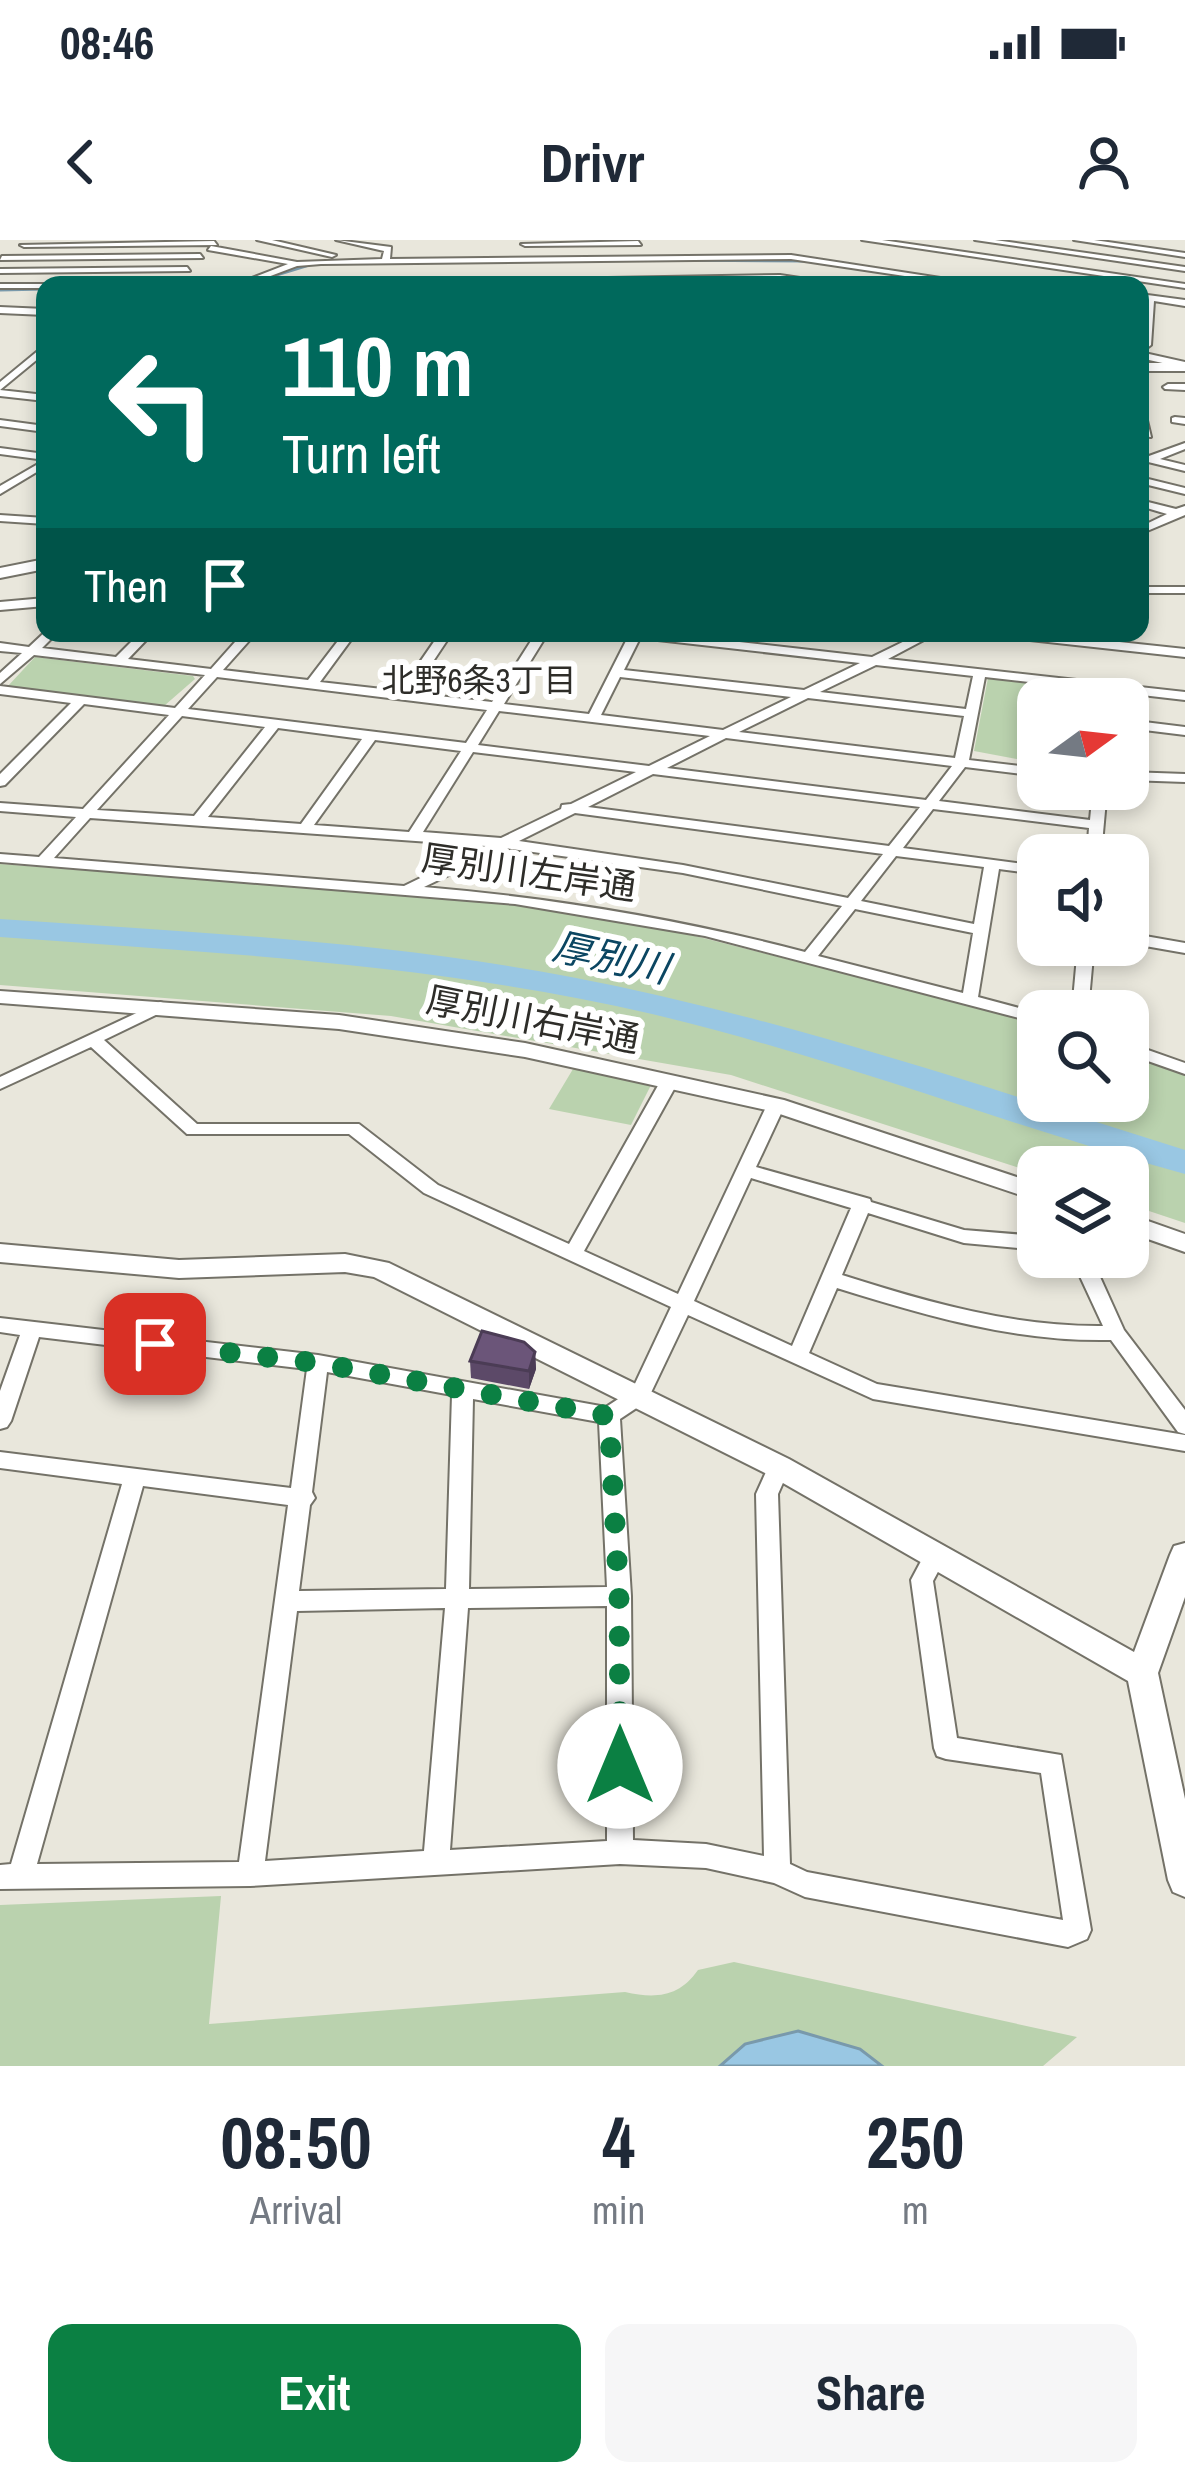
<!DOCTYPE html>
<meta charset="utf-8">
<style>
:root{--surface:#fff;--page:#f6f6f7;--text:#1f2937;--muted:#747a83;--accent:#0b8043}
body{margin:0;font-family:"Archivo Narrow","Noto Sans JP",sans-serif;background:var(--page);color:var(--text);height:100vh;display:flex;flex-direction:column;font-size:45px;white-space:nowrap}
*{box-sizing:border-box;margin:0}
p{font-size:39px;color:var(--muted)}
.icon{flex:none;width:66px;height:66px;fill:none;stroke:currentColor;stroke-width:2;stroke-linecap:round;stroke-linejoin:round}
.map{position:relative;height:1826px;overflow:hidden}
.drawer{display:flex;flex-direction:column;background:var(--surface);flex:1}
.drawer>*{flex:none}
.banner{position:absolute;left:36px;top:36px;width:1113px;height:366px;border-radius:24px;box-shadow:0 6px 18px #0003;background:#00695c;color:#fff;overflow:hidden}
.needle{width:78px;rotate:75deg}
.fabs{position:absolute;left:1017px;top:438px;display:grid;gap:24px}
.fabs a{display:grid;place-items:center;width:132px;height:132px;border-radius:24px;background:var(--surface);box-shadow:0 6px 18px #0003;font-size:60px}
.pin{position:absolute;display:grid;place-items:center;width:102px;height:102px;color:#fff;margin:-51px;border-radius:24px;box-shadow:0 6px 18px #0006}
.me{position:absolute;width:132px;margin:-66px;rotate:0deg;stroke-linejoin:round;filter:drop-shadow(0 0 9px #0008)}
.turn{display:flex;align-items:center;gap:42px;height:252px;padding:0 48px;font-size:54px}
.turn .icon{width:156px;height:156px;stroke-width:2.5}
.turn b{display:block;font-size:84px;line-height:102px}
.then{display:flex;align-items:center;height:114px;padding:0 48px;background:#0003;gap:24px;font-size:45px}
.eta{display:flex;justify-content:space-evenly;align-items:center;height:204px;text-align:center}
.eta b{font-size:72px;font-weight:700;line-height:84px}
.button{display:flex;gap:24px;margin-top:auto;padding:24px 48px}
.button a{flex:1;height:138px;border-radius:24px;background:var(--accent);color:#fff;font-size:48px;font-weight:700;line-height:138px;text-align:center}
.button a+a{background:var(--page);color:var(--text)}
.status{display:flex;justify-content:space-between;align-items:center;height:84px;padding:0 60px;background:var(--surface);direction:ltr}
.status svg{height:33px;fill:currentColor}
header{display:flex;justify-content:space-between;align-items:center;height:156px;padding:0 48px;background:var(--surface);font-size:54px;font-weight:700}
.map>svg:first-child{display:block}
</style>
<div class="status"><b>08:46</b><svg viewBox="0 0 49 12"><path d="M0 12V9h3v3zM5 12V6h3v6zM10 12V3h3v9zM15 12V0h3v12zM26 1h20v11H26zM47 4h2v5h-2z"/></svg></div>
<header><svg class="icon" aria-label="back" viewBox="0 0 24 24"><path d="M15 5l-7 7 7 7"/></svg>Drivr<svg class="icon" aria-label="person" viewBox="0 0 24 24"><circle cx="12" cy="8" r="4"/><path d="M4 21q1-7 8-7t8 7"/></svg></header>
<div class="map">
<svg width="1185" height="1826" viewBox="0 0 1185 1826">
<rect width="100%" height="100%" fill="#e9e7dc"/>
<path fill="#bad2ae" d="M 35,417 L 193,436 L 195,439 L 164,466 L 7,447 Z
M 988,438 L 1103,450 L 1102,459 L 1038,459 L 1038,505 L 1027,521 L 974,511 Z
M 0,624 L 486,660 L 647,684 L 1038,782 L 1038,861 L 1128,861 L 1128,812 L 1185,833 L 1185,983 L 1128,964 L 1128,927 L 1038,927 L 1038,934 L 731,835 L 391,776 L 0,745 Z
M 576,824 L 653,841 L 631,885 L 549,869 Z
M 221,1656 L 209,1784 L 625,1752 C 656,1759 679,1757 698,1730 L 734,1722 L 1077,1797 L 1043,1826 L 0,1826 L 0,1665 Z"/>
<path fill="#99c7e3" stroke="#7999ab" stroke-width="3" d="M 798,1791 L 860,1809 L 882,1826 L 720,1826 L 745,1804 Z"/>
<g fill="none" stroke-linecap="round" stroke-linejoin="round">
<path stroke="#7999ab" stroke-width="3" d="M 670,20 L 807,21
M 244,45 L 309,25
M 0,50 L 45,49"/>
<path fill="#99c7e3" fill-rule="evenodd" d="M 0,679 C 191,692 383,701 571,737 C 780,777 982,846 1185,910 L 1185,934 C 1006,885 833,817 652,774 C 438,724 218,713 0,697 Z"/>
<defs>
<path id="street" d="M 257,0 L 272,0 L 336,15 L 332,17 Z
M 336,0 L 391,7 L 390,19 L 791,15 L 986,45 L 965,45 L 791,19 L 321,24 L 297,26 L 247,45 L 93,45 L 97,43 L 244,41 L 288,24 L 208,10 L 211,6 L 297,22 L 382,19 L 384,11 Z
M 862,0 L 882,0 L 1185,44 L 1185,48 Z
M 975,0 L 995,0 L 1185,27 L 1185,31 Z
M 1074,0 L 1094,0 L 1185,13 L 1185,17 Z
M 214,1 L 217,5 L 24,7 L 20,5 Z
M 638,1 L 641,5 L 525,6 L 521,4 Z
M 200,14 L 203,18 L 0,20 L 2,16 Z
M 187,27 L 190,31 L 0,33 L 0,29 Z
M 780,35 L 847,45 L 780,39 L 312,45 L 316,43 Z
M 0,44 L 45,44 L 48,45 L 45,45 L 45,48 L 0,48 Z
M 1140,54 L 1185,60 L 1185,66 L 1154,61 L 1151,105 L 1147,108 L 1140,106 L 1146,59 L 1140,58 Z
M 0,67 L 45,69 L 45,75 L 0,73 Z
M 45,105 L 45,113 L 0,150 L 0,142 Z
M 1140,112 L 1185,122 L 1185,128 L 1140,118 Z
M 1168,144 L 1185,144 L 1185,150 L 1165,149 L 1163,147 Z
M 0,150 L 45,155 L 45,161 L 0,156 Z
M 1140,169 L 1145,172 L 1151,197 L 1140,196 Z
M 1175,177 L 1185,178 L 1185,184 L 1172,182 L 1172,178 Z
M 0,180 L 45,186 L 45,192 L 0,186 Z
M 1185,203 L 1185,209 L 1160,219 L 1185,225 L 1185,231 L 1140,220 L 1140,214 L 1149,216 Z
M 0,208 L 45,214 L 45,227 L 0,254 L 0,246 L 45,220 L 0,214 Z
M 1140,237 L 1185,248 L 1185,254 L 1140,243 Z
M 1140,260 L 1176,269 L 1185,266 L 1185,275 L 1140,294 L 1140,287 L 1167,274 L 1140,266 Z
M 0,275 L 45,278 L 45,284 L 0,281 Z
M 1140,347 L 1185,347 L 1185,353 L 1140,353 Z
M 45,358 L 45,366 L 0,370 L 0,362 Z
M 45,392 L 57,393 L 42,408 L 116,417 L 140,393 L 153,393 L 128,419 L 211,429 L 243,393 L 256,393 L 223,430 L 308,440 L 344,393 L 356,393 L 320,442 L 400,451 L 440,393 L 452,393 L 412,453 L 492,462 L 536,393 L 548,393 L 504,464 L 589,474 L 628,397 L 621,393 L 659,393 L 872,417 L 921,393 L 937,393 L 888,419 L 1185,452 L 1185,460 L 985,437 L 969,520 L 1038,528 L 1038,536 L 965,527 L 939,561 L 1090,580 L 1093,549 L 1107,549 L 1101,615 L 1087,615 L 1089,588 L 933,569 L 903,608 L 1038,626 L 1038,634 L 999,629 L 978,757 L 1038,773 L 1038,783 L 705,696 L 515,664 L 0,622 L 0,614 L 39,617 L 76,577 L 0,571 L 0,563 L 83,569 L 169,475 L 84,464 L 5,545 L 0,546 L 0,534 L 71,463 L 0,454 L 0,446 L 175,468 L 205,435 L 34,415 L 0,444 L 0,433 L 22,413 L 0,411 L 0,403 L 29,407 ZM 640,398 L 860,423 L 804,450 L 624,430 ZM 876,425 L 973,436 L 966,469 L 820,452 ZM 217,437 L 487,470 L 466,503 L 188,469 ZM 620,437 L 791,457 L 723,490 L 601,475 ZM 808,458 L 964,476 L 955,518 L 739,492 ZM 499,471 L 710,496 L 649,526 L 478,505 ZM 182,476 L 265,487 L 194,576 L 97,570 ZM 278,488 L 362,499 L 301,584 L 208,577 ZM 726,498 L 952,526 L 926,560 L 667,528 ZM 375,500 L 461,511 L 409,592 L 314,585 ZM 473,512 L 636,532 L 571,564 L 562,565 L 561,569 L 501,598 L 423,592 ZM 653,534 L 920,567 L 889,606 L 588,567 ZM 575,573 L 883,614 L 848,658 L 683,625 L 519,601 ZM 90,578 L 486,606 L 404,646 L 54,618 ZM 505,608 L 683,633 L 842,666 L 805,712 C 680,679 553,658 424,647 ZM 896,616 L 984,627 L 974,684 L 861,661 ZM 855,669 L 973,693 L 963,753 L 818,716 Z
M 996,393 L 1035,393 L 1185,409 L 1185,417 L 1002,397 Z
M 1128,480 L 1185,487 L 1185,495 L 1128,488 Z
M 1128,532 L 1185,534 L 1185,542 L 1128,540 Z
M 1128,693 L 1185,703 L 1185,713 L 1128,703 Z
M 1078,705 L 1094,705 L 1088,771 L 1072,771 Z
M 160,762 L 166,764 L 168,767 L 166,770 L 104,800 L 197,884 L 359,884 L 438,945 L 569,1004 L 660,842 L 663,838 L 675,838 L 678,842 L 584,1011 L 678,1054 L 767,865 L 776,859 L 785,865 L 756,927 L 870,959 L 871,962 L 964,990 L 1038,996 L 1038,1010 L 964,1003 L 868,973 L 842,1035 C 927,1062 1013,1087 1103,1086 L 1071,1017 L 1091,1017 L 1124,1090 L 1185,1170 L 1185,1194 L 1178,1192 L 1111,1100 C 1015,1102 927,1076 837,1048 L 809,1113 L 877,1144 L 1185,1195 L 1185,1211 L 873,1159 L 688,1075 L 647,1161 L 620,1179 L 631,1356 L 633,1600 L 706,1604 L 764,1616 L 756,1254 L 771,1221 L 779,1219 L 787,1221 L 790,1227 L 778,1254 L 790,1624 L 807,1632 L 1063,1680 L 1041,1533 L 946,1519 L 937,1516 L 934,1508 L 911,1340 L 928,1308 L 936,1306 L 944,1308 L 947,1315 L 933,1341 L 957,1498 L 1061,1515 L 1091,1690 L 1087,1699 L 1068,1707 L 805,1657 L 774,1643 L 706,1628 L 620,1624 L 250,1646 L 0,1649 L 0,1625 L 11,1624 L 122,1244 L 0,1228 L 0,1212 L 291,1248 L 307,1129 L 39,1097 L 11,1181 L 7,1187 L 0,1189 L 0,1151 L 20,1095 L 0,1092 L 0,1078 L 318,1115 L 606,1167 L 632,1150 L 671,1067 L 424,953 L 349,894 L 187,894 L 91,807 L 0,849 L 0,837 ZM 751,938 L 851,968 L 792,1106 L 694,1061 ZM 327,1132 L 452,1155 L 446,1349 L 299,1351 L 310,1265 L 315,1258 L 312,1252 ZM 473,1159 L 599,1182 L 607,1347 L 469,1349 ZM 143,1246 L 288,1265 L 239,1622 L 37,1624 ZM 607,1366 L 607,1601 L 450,1610 L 468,1368 ZM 445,1368 L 424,1611 L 265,1621 L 297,1371 Z
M 1128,803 L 1185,823 L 1185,834 L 1128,814 Z"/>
<path id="secondary" d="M 1140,123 L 1185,123 L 1185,131 L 1140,131 Z
M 45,319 L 45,329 L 0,338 L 0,328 Z
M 0,751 L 339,775 L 525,803 L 784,860 L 1038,944 L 1038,961 L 771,871 L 525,817 L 339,789 L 0,763 Z
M 1128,974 L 1185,994 L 1185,1012 L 1128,992 Z
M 0,1004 L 179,1020 L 345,1014 L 389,1023 L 789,1219 L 1134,1412 L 1170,1315 L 1174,1306 L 1185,1303 L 1185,1357 L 1158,1433 L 1185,1559 L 1185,1657 L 1173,1652 L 1168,1640 L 1128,1441 L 769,1235 L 374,1037 L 345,1032 L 179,1038 L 0,1022 Z"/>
</defs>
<use href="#street" stroke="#747268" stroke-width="4"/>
<use href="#secondary" stroke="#747268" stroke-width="4"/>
<use href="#street" fill="#fff" fill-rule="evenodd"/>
<use href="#secondary" fill="#fff" fill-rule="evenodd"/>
</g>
<path fill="#5c4968" d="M 535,1112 L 536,1129 L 529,1149 L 471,1138 L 470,1121 Z"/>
<path fill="#4b3c55" d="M 535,1112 L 536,1129 L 529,1149 L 529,1131 Z"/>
<path fill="#6b5579" stroke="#4b3c55" stroke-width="3" d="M 482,1091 L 524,1102 L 535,1112 L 529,1131 L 470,1121 Z"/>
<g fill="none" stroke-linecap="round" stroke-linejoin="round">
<path stroke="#0b8043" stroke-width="21" stroke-dasharray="0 37.8" d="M 155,1104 L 318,1123 L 609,1176 L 619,1356 L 620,1526"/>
</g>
<g text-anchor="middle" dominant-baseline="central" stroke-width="12" stroke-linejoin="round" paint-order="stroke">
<g font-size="33" fill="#2e2d29" stroke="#fff">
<text x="479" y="440">北野6条3丁目</text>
</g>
<g font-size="36" fill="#2e2d29" stroke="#fff">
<text transform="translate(529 632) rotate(8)">厚別川左岸通</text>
<text transform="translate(533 779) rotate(11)">厚別川右岸通</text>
</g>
<g font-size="39" font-style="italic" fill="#0b4662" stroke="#fff">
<text transform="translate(611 717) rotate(12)">厚別川</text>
</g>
</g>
</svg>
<div class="fabs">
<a><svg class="needle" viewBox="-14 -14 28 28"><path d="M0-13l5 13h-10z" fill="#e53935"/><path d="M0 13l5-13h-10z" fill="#747a83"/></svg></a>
<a><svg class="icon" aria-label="sound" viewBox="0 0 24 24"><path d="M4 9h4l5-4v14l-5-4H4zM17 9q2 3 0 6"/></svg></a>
<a><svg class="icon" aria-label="search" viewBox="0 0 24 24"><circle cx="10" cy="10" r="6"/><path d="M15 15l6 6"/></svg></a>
<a><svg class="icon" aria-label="layers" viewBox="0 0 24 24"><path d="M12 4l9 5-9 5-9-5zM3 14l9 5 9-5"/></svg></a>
</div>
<div class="pin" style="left:155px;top:1104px;background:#d93025"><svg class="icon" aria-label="arrive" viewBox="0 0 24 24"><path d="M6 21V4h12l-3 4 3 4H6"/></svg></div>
<svg class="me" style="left:620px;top:1526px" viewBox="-20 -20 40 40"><circle r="19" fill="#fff"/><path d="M0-13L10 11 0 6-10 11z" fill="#0b8043"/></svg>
<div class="banner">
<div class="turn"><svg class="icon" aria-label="left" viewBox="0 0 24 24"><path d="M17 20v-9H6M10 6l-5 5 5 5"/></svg><div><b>110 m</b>Turn left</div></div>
<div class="then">Then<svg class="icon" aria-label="arrive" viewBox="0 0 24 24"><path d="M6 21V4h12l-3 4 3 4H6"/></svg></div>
</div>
</div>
<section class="drawer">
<div class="eta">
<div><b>08:50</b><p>Arrival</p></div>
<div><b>4</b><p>min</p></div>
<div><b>250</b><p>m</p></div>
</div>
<div class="button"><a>Exit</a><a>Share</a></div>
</section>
